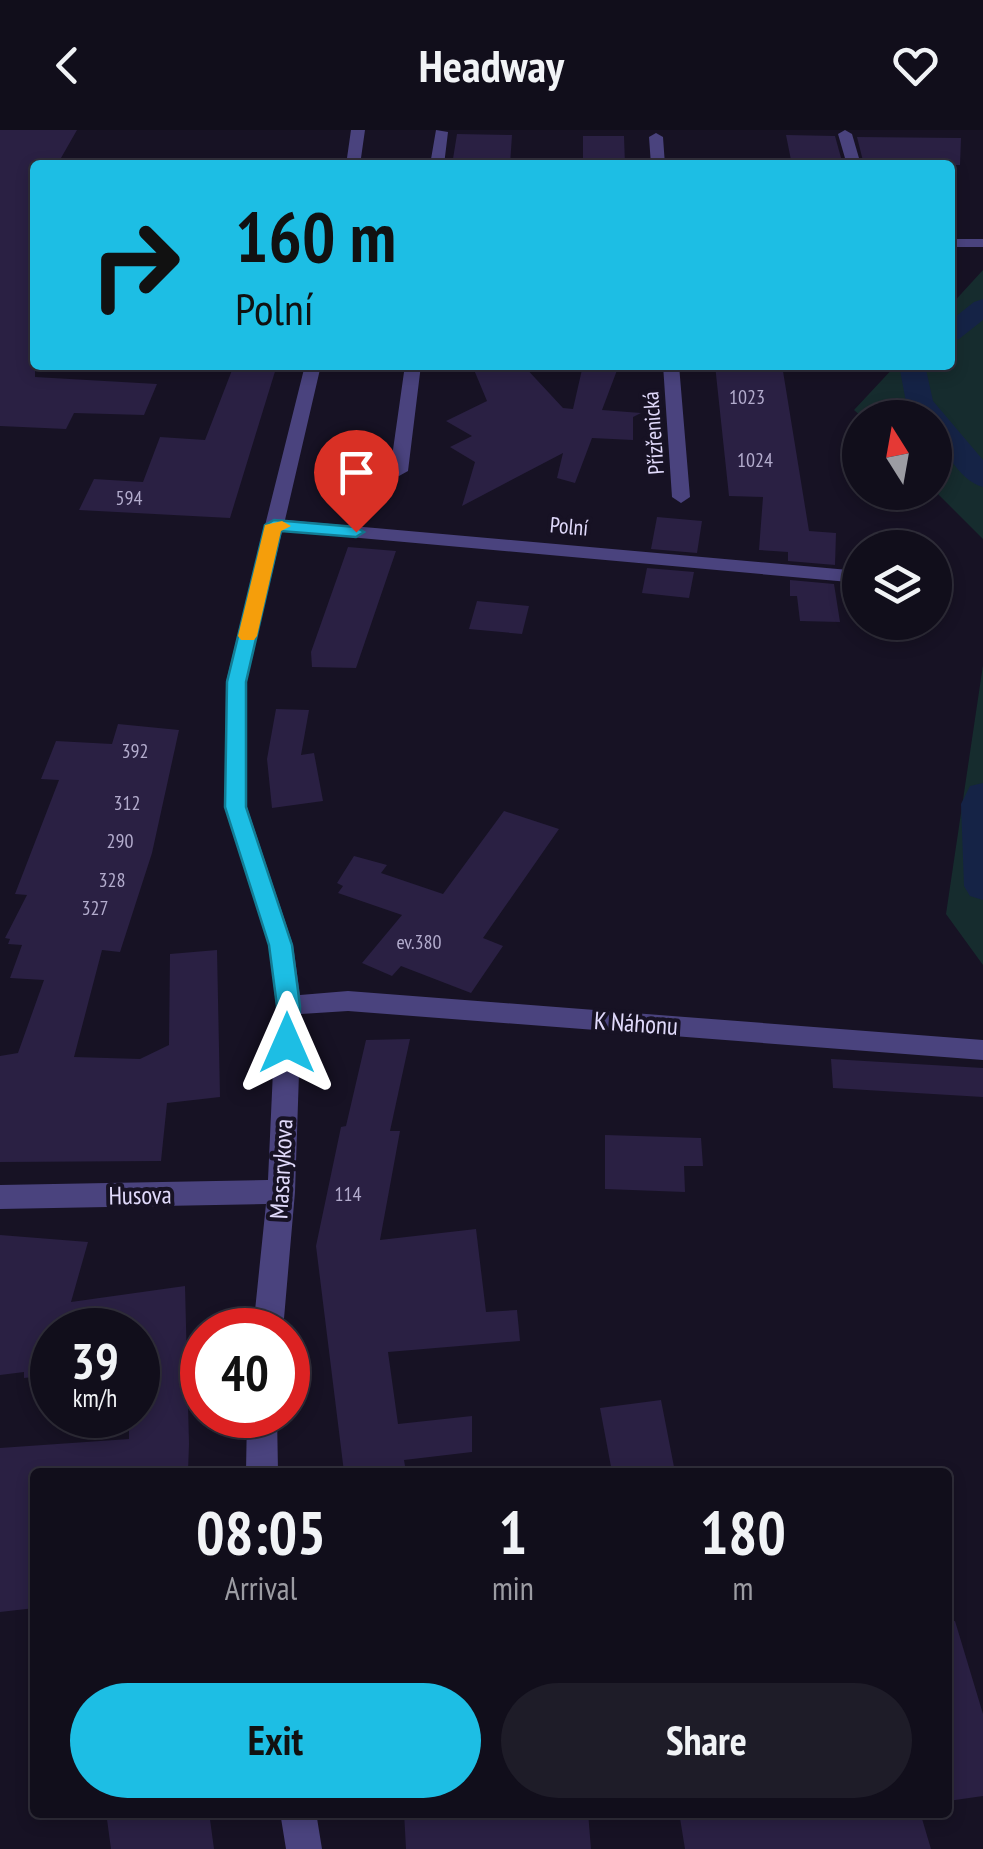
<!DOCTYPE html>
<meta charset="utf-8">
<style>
:root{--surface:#110e1b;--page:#1e1c28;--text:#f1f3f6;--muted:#9c9ca3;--line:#302e3a;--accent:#1dbee4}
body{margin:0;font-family:"PT Sans Narrow",sans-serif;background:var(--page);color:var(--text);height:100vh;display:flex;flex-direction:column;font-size:38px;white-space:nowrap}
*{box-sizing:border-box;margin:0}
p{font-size:32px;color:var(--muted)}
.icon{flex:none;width:55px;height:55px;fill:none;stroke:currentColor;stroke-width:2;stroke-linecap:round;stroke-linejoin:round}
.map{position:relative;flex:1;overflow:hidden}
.details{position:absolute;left:30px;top:1338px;width:922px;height:350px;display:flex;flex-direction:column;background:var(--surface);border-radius:10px;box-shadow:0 5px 15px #0003,0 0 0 2px var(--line)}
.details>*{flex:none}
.guide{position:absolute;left:30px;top:30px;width:925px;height:210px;border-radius:10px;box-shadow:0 5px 15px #0003,0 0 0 2px var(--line);background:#1dbee4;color:#111;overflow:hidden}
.needle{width:65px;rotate:349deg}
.fabs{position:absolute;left:842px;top:270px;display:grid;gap:20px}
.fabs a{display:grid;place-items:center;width:110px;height:110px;border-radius:50%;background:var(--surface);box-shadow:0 5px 15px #0003,0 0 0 2px var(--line);font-size:50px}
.speed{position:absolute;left:30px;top:1178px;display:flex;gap:20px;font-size:50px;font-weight:700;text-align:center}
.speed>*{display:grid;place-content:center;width:130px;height:130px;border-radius:50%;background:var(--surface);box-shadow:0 5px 15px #0003,0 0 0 2px var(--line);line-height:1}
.speed small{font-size:25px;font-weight:400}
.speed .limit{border:15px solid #d22;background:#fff;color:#111}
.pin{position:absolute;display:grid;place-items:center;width:85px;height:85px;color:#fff;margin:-102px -42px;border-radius:50% 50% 50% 0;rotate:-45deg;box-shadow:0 0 10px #0007}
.pin .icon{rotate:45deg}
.me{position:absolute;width:110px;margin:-55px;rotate:0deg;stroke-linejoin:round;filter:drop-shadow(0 0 8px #0008)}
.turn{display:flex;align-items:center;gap:35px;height:210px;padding:0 40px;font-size:45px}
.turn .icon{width:130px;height:130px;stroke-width:2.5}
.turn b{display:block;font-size:70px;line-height:85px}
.eta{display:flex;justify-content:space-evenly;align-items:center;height:170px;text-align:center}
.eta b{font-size:60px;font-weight:800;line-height:70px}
.primary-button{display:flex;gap:20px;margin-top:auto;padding:20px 40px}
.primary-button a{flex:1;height:115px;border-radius:60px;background:var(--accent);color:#111;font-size:40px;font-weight:800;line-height:115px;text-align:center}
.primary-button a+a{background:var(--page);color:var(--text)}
header{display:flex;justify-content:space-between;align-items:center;height:130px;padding:0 40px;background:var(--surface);font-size:45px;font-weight:800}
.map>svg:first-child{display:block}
</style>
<header><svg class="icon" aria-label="back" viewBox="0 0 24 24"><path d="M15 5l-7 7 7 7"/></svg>Headway<svg class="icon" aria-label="heart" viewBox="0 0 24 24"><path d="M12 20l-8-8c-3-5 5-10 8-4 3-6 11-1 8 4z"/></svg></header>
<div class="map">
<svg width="983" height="1719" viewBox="0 0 983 1719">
<rect width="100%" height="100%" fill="#171224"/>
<path fill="#162c2e" d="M 983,140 L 983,409 L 935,361 L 935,288 L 862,287 L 854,280 L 896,235 L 950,235 L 950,176 Z
M 983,535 L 983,835 L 946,784 Z"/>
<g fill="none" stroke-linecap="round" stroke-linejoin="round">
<path fill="#152346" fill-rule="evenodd" d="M 983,169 L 983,190 L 959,209 L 950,212 L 950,191 L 974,172 Z
M 899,235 L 925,235 L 933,271 L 983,330 L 983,357 C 959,351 935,311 935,288 L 918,288 L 906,272 Z
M 983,653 L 983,770 L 970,766 L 964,756 L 961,674 L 970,656 Z"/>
</g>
<path fill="#2a2043" d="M 0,0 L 77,0 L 57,35 L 35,35 L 35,247 L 157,254 L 144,285 L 74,283 L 66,299 L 0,296 Z
M 457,4 L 512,5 L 510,35 L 452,35 Z
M 786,5 L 835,6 L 843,35 L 792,35 Z
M 583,6 L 624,6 L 625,35 L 583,35 Z
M 857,7 L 961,8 L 960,35 L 864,35 Z
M 234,235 L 277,235 L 230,388 L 79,380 L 94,349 L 143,352 L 160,307 L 205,310 Z
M 472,235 L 523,235 L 563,278 L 573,279 L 583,235 L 619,235 L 602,280 L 641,283 L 633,287 L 633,310 L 592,308 L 575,353 L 557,348 L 563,323 L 462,376 L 475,332 L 450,317 L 472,306 L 446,291 L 487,271 Z
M 715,235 L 782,235 L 809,401 L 836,403 L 835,435 L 788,431 L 788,422 L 759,420 L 763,367 L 729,366 Z
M 657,387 L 702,391 L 697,423 L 651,419 Z
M 348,417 L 396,421 L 356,538 L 312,537 L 311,522 Z
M 647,438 L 694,442 L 689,468 L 642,463 Z
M 790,450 L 834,454 L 840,492 L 800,491 L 797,466 L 790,466 Z
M 477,471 L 529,476 L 522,504 L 469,499 Z
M 276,579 L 309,580 L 301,625 L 314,623 L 323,671 L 272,678 L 267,629 Z
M 118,594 L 179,600 L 152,723 L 120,822 L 102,820 L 74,927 L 140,929 L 169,915 L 170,824 L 217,820 L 220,967 L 167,973 L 161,1031 L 0,1032 L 0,926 L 18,923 L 44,850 L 10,848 L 22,815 L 8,814 L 10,809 L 5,808 L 27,765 L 15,764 L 59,650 L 41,649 L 56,611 L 112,614 Z
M 504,681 L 559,699 L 483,808 L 503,816 L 471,863 L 401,836 L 392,846 L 362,833 L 402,785 L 338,763 L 343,756 L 337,753 L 354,726 L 387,735 L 381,743 L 443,764 Z
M 410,909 L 390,1001 L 400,1001 L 380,1110 L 476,1099 L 486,1182 L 517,1180 L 520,1211 L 388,1222 L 398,1294 L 472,1286 L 472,1322 L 404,1330 L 406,1342 L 344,1342 L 316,1116 L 341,997 L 346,996 L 366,910 Z
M 831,929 L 983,938 L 983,967 L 833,958 Z
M 605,1005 L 701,1008 L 703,1036 L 684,1036 L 685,1062 L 605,1059 Z
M 0,1105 L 88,1112 L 71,1172 L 185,1156 L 189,1314 L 188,1342 L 35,1342 L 35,1478 L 0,1482 L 0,1318 L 129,1309 L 129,1285 L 138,1285 L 138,1200 L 52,1200 L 52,1245 L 24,1248 L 24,1242 L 0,1245 Z
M 661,1270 L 675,1342 L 612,1342 L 600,1278 Z
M 955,1491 L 983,1584 L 983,1666 L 948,1671 L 948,1492 Z
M 106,1682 L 209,1682 L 214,1719 L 111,1719 Z
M 404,1682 L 588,1682 L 591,1719 L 406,1719 Z
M 679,1682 L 920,1682 L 931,1719 L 685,1719 Z"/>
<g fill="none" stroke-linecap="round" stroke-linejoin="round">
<path fill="#4a437e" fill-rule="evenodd" d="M 351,0 L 365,0 L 360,35 L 346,35 Z
M 436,0 L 448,2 L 444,35 L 430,35 Z
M 845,0 L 852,4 L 861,35 L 847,35 L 838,4 Z
M 656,3 L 663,7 L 665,35 L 651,35 L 649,7 Z
M 950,109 L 983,109 L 983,117 L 950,117 Z
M 305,235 L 321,235 L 285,390 L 860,441 L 860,453 L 282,401 L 246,552 L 247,677 L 293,815 L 300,865 L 348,861 L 983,910 L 983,930 L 348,881 L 301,884 L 295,1062 L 283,1200 L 253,1200 L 266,1074 L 0,1079 L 0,1055 L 268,1050 L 276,875 L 269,815 L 225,677 L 226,552 Z
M 405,235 L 421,235 L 408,341 L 399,346 L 390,341 Z
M 663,235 L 679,235 L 690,367 L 681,373 L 672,367 Z
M 247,1285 L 277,1285 L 278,1342 L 246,1342 Z
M 280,1682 L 316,1682 L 322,1719 L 286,1719 Z"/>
</g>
<path fill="#1dbee4" stroke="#137c94" stroke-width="2.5" d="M 274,390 L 356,397 L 364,402 L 356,407 L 281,401 L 246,552 L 246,677 L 292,815 L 300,876 L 299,913 L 287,922 L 276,913 L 277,876 L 269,815 L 225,677 L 227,552 L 265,395 Z"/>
<path fill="#f59e0b" d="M 282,391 L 291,396 L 281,401 L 257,506 L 254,510 L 241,510 L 238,506 L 265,395 Z"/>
<g text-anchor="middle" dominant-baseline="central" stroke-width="8" stroke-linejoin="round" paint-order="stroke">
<g font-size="20" fill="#b3accd">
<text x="747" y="267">1023</text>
<text x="755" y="330">1024</text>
<text x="129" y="368">594</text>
<text x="135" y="621">392</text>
<text x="127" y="673">312</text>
<text x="120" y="711">290</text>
<text x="112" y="750">328</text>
<text x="95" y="778">327</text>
<text x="419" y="812">ev.380</text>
<text x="348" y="1064">114</text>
</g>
<g font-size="22" fill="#e1dafb" stroke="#171224">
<text transform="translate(653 303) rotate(-94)">Přízřenická</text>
<text transform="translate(569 396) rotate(5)">Polní</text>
</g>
<g font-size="25" fill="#e1dafb" stroke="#171224">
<text transform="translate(636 893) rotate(4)">K Náhonu</text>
<text transform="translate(281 1039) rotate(-87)">Masarykova</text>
<text transform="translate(140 1065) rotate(-1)">Husova</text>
</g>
</g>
</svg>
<div class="fabs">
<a><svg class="needle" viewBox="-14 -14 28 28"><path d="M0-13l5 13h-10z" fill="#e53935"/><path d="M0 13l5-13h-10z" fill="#9c9ca3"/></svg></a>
<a><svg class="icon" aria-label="layers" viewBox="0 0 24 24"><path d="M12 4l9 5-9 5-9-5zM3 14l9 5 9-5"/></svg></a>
</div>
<div class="speed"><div>39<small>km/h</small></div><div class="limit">40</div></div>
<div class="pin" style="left:356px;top:402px;background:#d93025"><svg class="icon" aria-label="arrive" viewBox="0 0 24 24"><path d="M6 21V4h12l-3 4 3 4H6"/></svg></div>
<svg class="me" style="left:287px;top:913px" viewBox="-20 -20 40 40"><path d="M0-17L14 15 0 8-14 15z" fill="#1dbee4" stroke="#fff" stroke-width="4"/></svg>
<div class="guide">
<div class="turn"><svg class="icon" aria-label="right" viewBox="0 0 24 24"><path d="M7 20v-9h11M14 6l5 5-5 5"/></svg><div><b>160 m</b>Polní</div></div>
</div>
<section class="details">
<div class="eta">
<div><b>08:05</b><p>Arrival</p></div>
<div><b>1</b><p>min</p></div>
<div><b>180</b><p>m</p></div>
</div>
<div class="primary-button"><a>Exit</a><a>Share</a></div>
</section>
</div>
